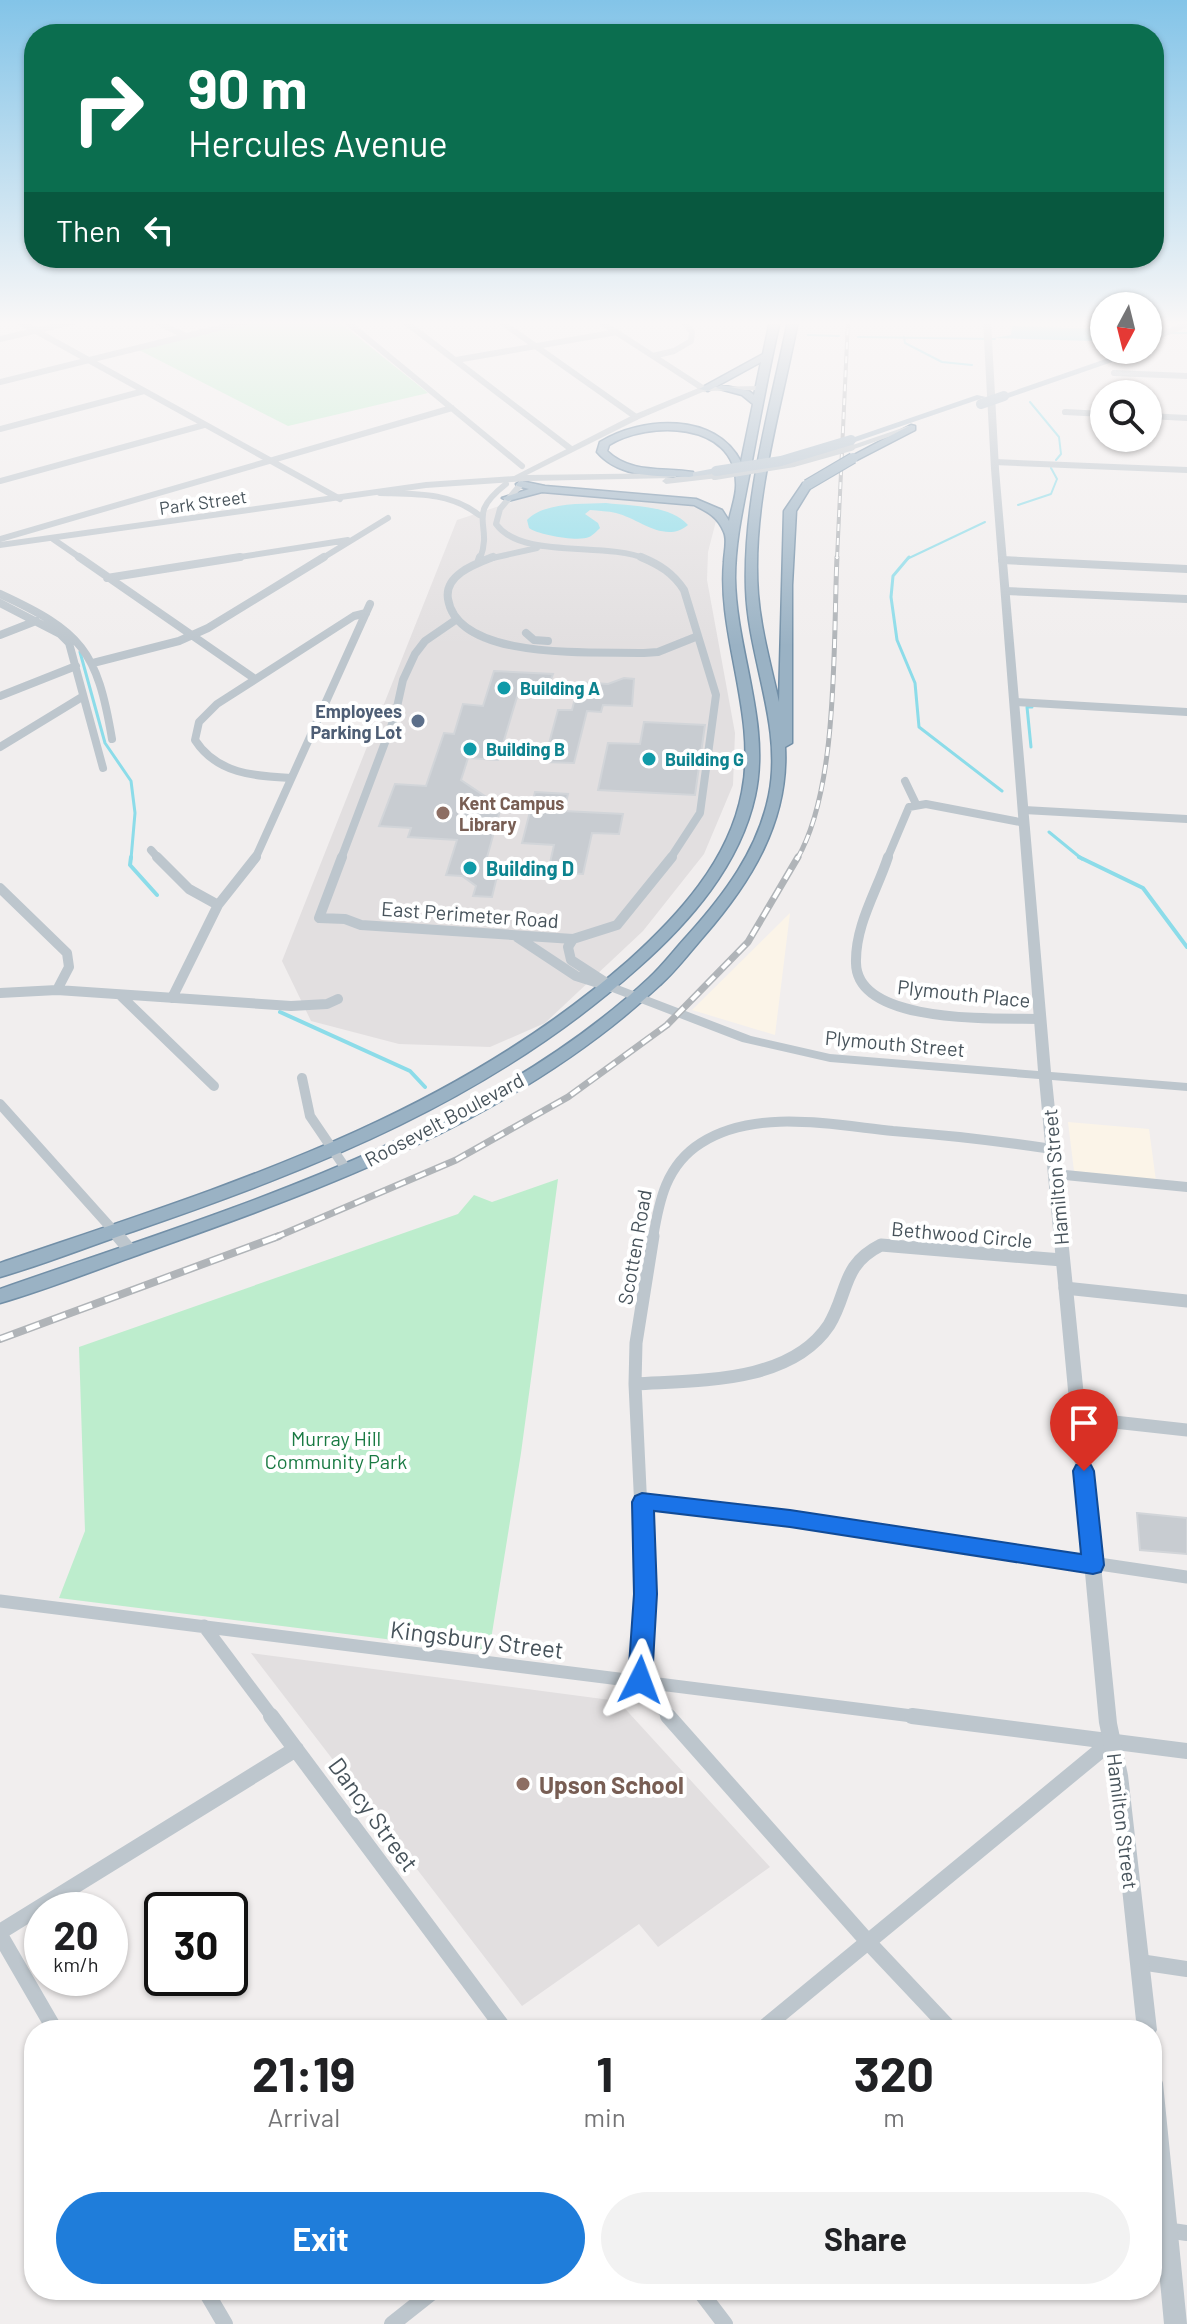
<!DOCTYPE html>
<style>
:root{--surface:#fff;--page:#f2f2f2;--text:#202124;--muted:#757577;--accent:#1f7dda}
body{margin:0;font-family:Barlow,sans-serif;background:var(--page);color:var(--text);height:100vh;display:flex;flex-direction:column;font-size:30px;white-space:nowrap}
*{box-sizing:border-box;margin:0}
p{font-size:26px;color:var(--muted)}
.icon{flex:none;width:44px;height:44px;fill:none;stroke:currentColor;stroke-width:2;stroke-linecap:round;stroke-linejoin:round}
.map{position:relative;flex:1;overflow:hidden}
.sheet{position:absolute;left:24px;top:2020px;width:1138px;height:280px;display:flex;flex-direction:column;background:var(--surface);border-radius:32px;box-shadow:0 2px 6px #0004}
.sheet>*{flex:none}
.banner{position:absolute;left:24px;top:24px;width:1140px;height:244px;border-radius:32px;box-shadow:0 2px 6px #0004;background:#0b6e4f;color:#fff;overflow:hidden}
.needle{width:52px;rotate:187deg}
.fabs{position:absolute;left:1090px;top:292px;display:grid;gap:16px}
.fabs a{display:grid;place-items:center;width:72px;height:72px;border-radius:50%;background:var(--surface);box-shadow:0 2px 6px #0004;font-size:40px}
.speed{position:absolute;left:24px;top:1892px;display:flex;gap:16px;font-size:40px;font-weight:700;text-align:center}
.speed>*{display:grid;place-content:center;width:104px;height:104px;border-radius:50%;background:var(--surface);box-shadow:0 2px 6px #0004;line-height:1}
.speed small{font-size:20px;font-weight:400}
.speed .limit{border:4px solid #111;border-radius:12px;background:#fff;color:#111}
.pin{position:absolute;display:grid;place-items:center;width:68px;height:68px;color:#fff;margin:-82px -34px;border-radius:50% 50% 50% 0;rotate:-45deg;box-shadow:0 0 8px #0007}
.pin .icon{rotate:45deg}
.me{position:absolute;width:88px;margin:-44px;rotate:3deg;stroke-linejoin:round;filter:drop-shadow(0 0 6px #0008)}
.turn{display:flex;align-items:center;gap:28px;height:168px;padding:0 32px;font-size:36px}
.turn .icon{width:104px;height:104px;stroke-width:2.5}
.turn b{display:block;font-size:56px;line-height:68px}
.then{display:flex;align-items:center;height:76px;padding:0 32px;background:#0003;gap:16px;font-size:30px}
.eta{display:flex;justify-content:space-evenly;align-items:center;height:136px;text-align:center}
.eta b{font-size:48px;font-weight:700;line-height:56px}
.cta{display:flex;gap:16px;margin-top:auto;padding:16px 32px}
.cta a{flex:1;height:92px;border-radius:48px;background:var(--accent);color:#fff;font-size:32px;font-weight:700;line-height:92px;text-align:center}
.cta a+a{background:var(--page);color:var(--text)}
.map>svg:first-child{display:block}
</style>
<div class="map">
<svg width="1187" height="2324" viewBox="0 0 1187 2324">
<rect width="100%" height="100%" fill="#f1eeee"/>
<path fill="#fbf4e8" d="M 790,913 L 775,1035 L 692,1010 Z
M 1068,1122 L 1149,1129 L 1156,1181 L 1074,1171 Z"/>
<path fill="#e2dfe0" d="M 545,491 L 688,504 L 708,512 L 716,521 L 708,552 L 707,580 L 735,733 L 733,785 L 704,854 L 643,931 L 545,1023 L 490,1047 L 399,1044 L 311,1021 L 282,961 L 457,520 Z
M 251,1653 L 618,1701 L 770,1867 L 658,1947 L 639,1924 L 522,2006 Z"/>
<path fill="#bdedcd" d="M 260,321 L 338,321 L 428,393 L 288,426 L 139,350 Z
M 558,1179 L 521,1453 L 489,1652 L 59,1598 L 85,1531 L 79,1347 L 458,1214 L 474,1195 L 492,1202 Z"/>
<path fill="#8cdce9" d="M 1012,326 L 1104,329 L 1104,338 L 1090,341 L 994,338 L 1011,335 Z
M 606,503 C 631,506 671,505 688,525 C 665,544 640,519 616,513 C 608,511 599,511 590,510 L 585,514 L 598,523 L 600,528 C 598,530 592,536 589,537 C 579,542 538,535 529,528 L 527,520 C 544,502 583,504 606,503 Z"/>
<g fill="none" stroke-linecap="round" stroke-linejoin="round">
<path stroke="#8cdce9" stroke-width="2" d="M 1169,333 L 1187,333
M 808,335 L 839,336
M 858,337 L 995,339
M 904,337 L 905,343 L 942,362 L 972,365
M 1030,402 L 1059,437 L 1061,454 L 1056,460
M 1018,505 L 1051,494 L 1057,479 L 1051,468
M 907,559 L 985,522"/>
<path stroke="#8cdce9" stroke-width="3" d="M 909,557 L 893,576 L 891,597 L 897,640 L 915,683 L 919,727 L 1002,791
M 80,652 L 105,743 L 131,781 L 135,813 L 131,859
M 1031,747 L 1027,707 L 1032,707
M 1049,832 L 1082,859"/>
<path stroke="#8cdce9" stroke-width="4" d="M 131,857 L 130,865 L 157,895
M 1079,857 L 1143,888 L 1187,947
M 280,1012 L 410,1071 L 425,1087"/>
</g>
<path fill="#c8ccd1" stroke="#d2d5d9" stroke-width="2" d="M 494,671 L 553,674 L 548,688 L 520,687 L 498,760 L 468,758 L 461,780 L 501,807 L 484,868 L 499,868 L 492,897 L 473,896 L 476,886 L 462,876 L 446,875 L 457,840 L 408,837 L 411,828 L 379,826 L 395,784 L 426,786 L 444,733 L 454,734 L 463,704 L 483,706 Z
M 624,678 L 634,679 L 632,706 L 603,705 L 601,712 L 587,711 L 574,763 L 544,762 L 558,710 L 572,710 L 579,682 L 608,684 Z
M 644,722 L 705,725 L 695,795 L 598,790 L 608,743 L 640,744 Z
M 535,792 L 568,794 L 564,811 L 623,814 L 619,834 L 592,833 L 583,874 L 548,872 L 554,845 L 522,843 Z
M 1137,1513 L 1187,1518 L 1187,1554 L 1140,1550 Z"/>
<g fill="none" stroke-linecap="round" stroke-linejoin="round">
<defs>
<path id="trunk" d="M 770,321 L 780,321 C 769,369 760,418 751,466 C 744,503 735,540 735,578 C 736,651 771,723 755,796 C 740,865 690,922 638,968 C 490,1100 319,1167 134,1231 C 89,1246 45,1264 0,1277 L 0,1263 C 225,1186 445,1121 628,961 C 678,916 729,861 742,792 C 751,748 741,702 733,659 C 727,627 721,594 724,562 C 724,553 728,540 724,532 C 718,517 708,512 694,505 L 542,492 L 508,501 L 502,498 L 529,489 L 517,486 L 516,484 L 521,481 L 545,486 L 696,499 L 722,510 L 729,521 C 731,509 737,495 736,483 C 735,421 648,421 609,445 L 607,451 C 631,474 663,467 693,472 L 693,476 L 689,477 C 657,476 619,478 597,452 L 600,442 C 642,416 716,412 741,462 L 753,404 L 742,395 L 716,388 L 721,385 L 749,391 L 754,395 L 761,362 L 708,391 L 699,389 L 763,354 Z
M 788,321 L 798,321 C 781,410 751,503 758,594 C 761,631 771,666 779,702 L 784,511 L 803,483 L 811,483 L 812,485 L 796,511 L 792,585 L 792,743 L 785,747 C 789,821 751,882 704,936 C 690,952 676,971 660,985 C 517,1119 324,1189 143,1253 C 95,1270 48,1289 0,1303 L 0,1289 C 217,1213 478,1138 649,978 C 663,965 674,950 687,936 C 724,895 758,850 769,795 C 783,726 748,658 746,589 C 743,499 770,409 788,321 Z
M 911,425 L 915,426 L 915,430 L 857,460 L 848,458 Z"/>
</defs>
<use href="#trunk" stroke="#728fa7" stroke-width="3"/>
<path stroke="#bdc6cd" stroke-width="6" d="M 18,321 L 340,499
M 155,321 L 186,336
M 346,321 L 522,466
M 404,321 L 571,449
M 500,321 L 636,417
M 599,321 L 704,389
M 979,321 L 987,321
M 0,339 L 76,321
M 653,356 L 674,351 L 691,341 L 692,332 L 683,321
M 456,360 L 617,332
M 1114,373 L 1187,376
M 0,382 L 247,321
M 1065,412 L 1104,414
M 1148,416 L 1187,418
M 0,429 L 144,391
M 994,462 L 1187,470
M 0,481 L 204,425
M 521,484 L 500,509 L 496,524 C 522,560 604,541 646,559
M 380,493 C 415,494 450,492 479,515
M 0,539 L 452,408
M 53,539 L 82,559
M 227,559 L 348,540
M 321,559 L 388,518
M 480,559 C 494,522 464,517 506,484
M 488,559 L 537,548"/>
<path stroke="#bdc6cd" stroke-width="8" d="M 79,557 L 255,679
M 493,557 C 475,564 444,575 448,599 C 458,662 597,651 644,653 L 658,652 L 698,636
M 641,557 C 660,565 673,573 684,590 L 716,695 L 700,813 L 670,859
M 1002,560 L 1187,569
M 478,563 L 480,557
M 107,578 L 240,557
M 1005,591 L 1187,599
M 0,594 C 82,632 97,650 112,739
M 0,603 L 60,634 L 69,643 L 103,768
M 526,633 L 534,640 L 548,641
M 0,635 L 36,621
M 93,663 L 179,641 L 208,628 L 324,557
M 0,696 L 76,666
M 1015,702 L 1187,712
M 0,747 L 82,697
M 291,778 C 254,776 217,774 195,740 L 199,722 L 217,704 L 354,616 L 366,613
M 905,781 L 916,804
M 1024,810 L 1187,819
M 151,850 L 159,859
M 255,859 L 370,604
M 341,859 L 395,716 L 403,680 L 415,654 L 425,641 L 457,619
M 887,859 L 909,807 L 926,804 L 1025,823"/>
<path stroke="#bdc6cd" stroke-width="10" d="M 157,857 L 189,889 L 218,905
M 342,857 L 319,918 L 345,919 L 361,925 L 573,939 L 617,925 L 672,857
M 888,857 C 877,891 855,925 856,963 C 857,1025 996,1018 1040,1019
M 0,888 L 67,953 L 69,967 L 57,990
M 517,937 L 576,976 L 611,987
M 573,939 L 568,947 L 571,960 L 608,984
M 0,993 L 57,990 L 291,1006 L 327,1004 L 338,999
M 120,995 L 214,1086
M 172,998 L 218,905 L 256,857
M 302,1078 L 310,1116 L 346,1169
M 0,1104 L 120,1238
M 1055,1174 L 1187,1187
M 653,1238 C 659,1201 666,1165 701,1143 C 756,1108 833,1125 893,1131 C 946,1135 999,1141 1052,1149"/>
<path stroke="#bdc6cd" stroke-width="13" d="M 118,1236 L 129,1249
M 653,1236 L 636,1343 L 635,1384 L 645,1594 L 640,1680 L 670,1718
M 1065,1288 L 1187,1301
M 635,1384 C 697,1380 790,1384 829,1325 C 849,1292 841,1265 881,1245 L 1062,1260
M 1078,1418 L 1187,1430
M 642,1502 L 790,1518 L 1187,1577
M 0,1601 L 928,1718
M 204,1626 L 273,1718"/>
<path stroke="#bdc6cd" stroke-width="16" d="M 271,1716 L 505,2030
M 668,1716 L 869,1943 L 951,2030
M 912,1716 L 1187,1751
M 0,1932 L 296,1749
M 0,1935 L 55,2030
M 1140,1962 L 1187,1969
M 761,2030 L 1112,1741
M 1152,2228 L 1187,2233
M 205,2290 L 225,2324
M 699,2290 L 725,2324
M 392,2324 L 435,2290"/>
<path fill="#bdc6cd" fill-rule="evenodd" d="M 983,321 L 991,321 L 999,469 L 1051,1072 L 1187,1083 L 1187,1091 L 1052,1080 L 1117,1723 L 1128,1775 L 1157,2030 L 1152,2038 L 1152,2030 L 1137,2030 L 1110,1775 L 1099,1723 L 1039,1079 L 830,1062 L 742,1042 L 607,990 L 605,987 L 607,984 L 615,984 L 751,1036 L 830,1054 L 1038,1071 L 991,469 Z
M 761,386 L 764,386 L 764,390 L 705,391 L 639,419 L 527,475 L 676,473 L 676,477 L 673,478 L 528,481 L 426,488 L 0,548 L 0,542 L 426,482 L 514,476 L 633,415 L 701,387 Z
M 908,426 L 915,428 L 854,449 L 847,447 Z
M 715,473 L 718,474 L 718,478 L 666,484 L 662,481 L 666,478 Z
M 1152,2072 L 1160,2075 L 1163,2083 L 1187,2324 L 1164,2324 L 1152,2195 Z"/>
<path fill="#aebfcc" fill-rule="evenodd" d="M 1187,321 L 1187,327 L 1148,344 L 1148,337 Z
M 1132,350 L 1147,350 L 1008,398 L 999,396 Z
M 977,395 L 986,397 L 855,442 L 846,440 Z
M 716,468 L 721,471 L 720,473 L 689,477 L 684,474 Z"/>
<use href="#trunk" fill="#9ab2c4" fill-rule="evenodd"/>
<defs>
<path id="rail-far3" d="M 837,559 L 848,321"/>
<path id="rail-far2" d="M 797,859 C 839,788 833,641 837,557"/>
<path id="rail-far1" d="M 274,1238 L 456,1160 L 568,1097 L 667,1025 L 748,942 L 798,857"/>
<path id="rail" d="M 0,1339 L 279,1236"/>
</defs>
<use href="#rail-far3" stroke="#b0b4b8" stroke-width="4"/>
<use href="#rail-far2" stroke="#b0b4b8" stroke-width="5"/>
<use href="#rail-far1" stroke="#b0b4b8" stroke-width="7"/>
<use href="#rail" stroke="#b0b4b8" stroke-width="8"/>
<use href="#rail-far3" stroke="#fff" stroke-width="2" stroke-dasharray="7" stroke-linecap="butt"/>
<use href="#rail-far2" stroke="#fff" stroke-width="3" stroke-dasharray="9" stroke-linecap="butt"/>
<use href="#rail-far1" stroke="#fff" stroke-width="4" stroke-dasharray="11" stroke-linecap="butt"/>
<use href="#rail" stroke="#fff" stroke-width="5" stroke-dasharray="14" stroke-linecap="butt"/>
<defs>
<path id="trunk-bridge" d="M 807,485 L 853,458"/>
</defs>
<use href="#trunk-bridge" stroke="#728fa7" stroke-width="12" stroke-linecap="butt"/>
<path stroke="#bdc6cd" stroke-width="8" d="M 715,476 L 794,463 L 851,447"/>
<path stroke="#aebfcc" stroke-width="10" d="M 981,404 L 1004,396
M 716,471 L 781,461 L 851,440"/>
<use href="#trunk-bridge" stroke="#9ab2c4" stroke-width="10"/>
</g>
<linearGradient id="sky" x2="0" y2="1"><stop stop-color="#83c4e8"/><stop offset="0.5" stop-color="#f9f7f7"/><stop offset="1" stop-color="#f9f7f7" stop-opacity="0"/></linearGradient>
<rect width="1187" height="646" fill="url(#sky)"/>
<path fill="#1a73e8" stroke="#114b97" stroke-width="2" d="M 1084,1463 L 1091,1465 L 1094,1471 L 1104,1565 L 1101,1572 L 1093,1574 L 790,1527 L 654,1511 L 657,1594 L 652,1680 L 648,1688 L 640,1690 L 632,1688 L 628,1680 L 634,1594 L 632,1502 L 635,1496 L 642,1493 L 790,1510 L 1081,1554 L 1073,1471 L 1076,1465 Z"/>
<g fill="#0f9aa8" stroke="#fff" stroke-width="3">
<circle cx="504" cy="688" r="8"/>
<circle cx="470" cy="749" r="8"/>
<circle cx="649" cy="759" r="8"/>
<circle cx="470" cy="868" r="8"/>
</g>
<circle fill="#5c6f8a" stroke="#fff" stroke-width="3" cx="418" cy="721" r="8"/>
<g fill="#8d6e63" stroke="#fff" stroke-width="3">
<circle cx="443" cy="813" r="8"/>
<circle cx="523" cy="1784" r="8"/>
</g>
<g text-anchor="middle" dominant-baseline="central" stroke-width="8" stroke-linejoin="round" paint-order="stroke">
<g font-size="18" fill="#47535b" stroke="#fff">
<text transform="translate(203 502) rotate(-8)">Park Street</text>
</g>
<g font-size="18" font-weight="bold" fill="#0d838f" stroke="#fff" text-anchor="start">
<text x="520" y="688">Building A</text>
<text x="486" y="749">Building B</text>
<text x="665" y="759">Building G</text>
</g>
<g font-size="18" font-weight="bold" fill="#4e5e75" stroke="#fff" text-anchor="end">
<text x="402" y="711">Employees<tspan x="402" dy="21">Parking Lot</tspan></text>
</g>
<g font-size="18" font-weight="bold" fill="#785e54" stroke="#fff" text-anchor="start">
<text x="459" y="803">Kent Campus<tspan x="459" dy="21">Library</tspan></text>
</g>
<g font-size="20" font-weight="bold" fill="#0d838f" stroke="#fff" text-anchor="start">
<text x="486" y="868">Building D</text>
</g>
<g font-size="20" fill="#47535b" stroke="#fff">
<text transform="translate(470 914) rotate(4)">East Perimeter Road</text>
<text transform="translate(964 993) rotate(6)">Plymouth Place</text>
<text transform="translate(895 1043) rotate(5)">Plymouth Street</text>
<text transform="translate(444 1119) rotate(-28)">Roosevelt Boulevard</text>
<text transform="translate(1055 1177) rotate(-95)">Hamilton Street</text>
<text transform="translate(962 1234) rotate(5)">Bethwood Circle</text>
<text transform="translate(634 1247) rotate(-80)">Scotten Road</text>
<text transform="translate(1123 1821) rotate(83)">Hamilton Street</text>
</g>
<g font-size="20" fill="#1a7a43" stroke="#fff">
<text x="336" y="1438">Murray Hill<tspan x="336" dy="23">Community Park</tspan></text>
</g>
<g font-size="24" fill="#47535b" stroke="#fff">
<text transform="translate(477 1639) rotate(7)">Kingsbury Street</text>
<text transform="translate(374 1814) rotate(54)">Dancy Street</text>
</g>
<g font-size="24" font-weight="bold" fill="#785e54" stroke="#fff" text-anchor="start">
<text x="539" y="1784">Upson School</text>
</g>
</g>
</svg>
<div class="fabs">
<a><svg class="needle" viewBox="-14 -14 28 28"><path d="M0-13l5 13h-10z" fill="#e53935"/><path d="M0 13l5-13h-10z" fill="#757577"/></svg></a>
<a><svg class="icon" aria-label="search" viewBox="0 0 24 24"><circle cx="10" cy="10" r="6"/><path d="M15 15l6 6"/></svg></a>
</div>
<div class="speed"><div>20<small>km/h</small></div><div class="limit">30</div></div>
<div class="pin" style="left:1084px;top:1471px;background:#d93025"><svg class="icon" aria-label="arrive" viewBox="0 0 24 24"><path d="M6 21V4h12l-3 4 3 4H6"/></svg></div>
<svg class="me" style="left:640px;top:1680px" viewBox="-20 -20 40 40"><path d="M0-17L14 15 0 8-14 15z" fill="#1a73e8" stroke="#fff" stroke-width="4"/></svg>
<div class="banner">
<div class="turn"><svg class="icon" aria-label="right" viewBox="0 0 24 24"><path d="M7 20v-9h11M14 6l5 5-5 5"/></svg><div><b>90 m</b>Hercules Avenue</div></div>
<div class="then">Then<svg class="icon" aria-label="left" viewBox="0 0 24 24"><path d="M17 20v-9H6M10 6l-5 5 5 5"/></svg></div>
</div>
<section class="sheet">
<div class="eta">
<div><b>21:19</b><p>Arrival</p></div>
<div><b>1</b><p>min</p></div>
<div><b>320</b><p>m</p></div>
</div>
<div class="cta"><a>Exit</a><a>Share</a></div>
</section>
</div>
